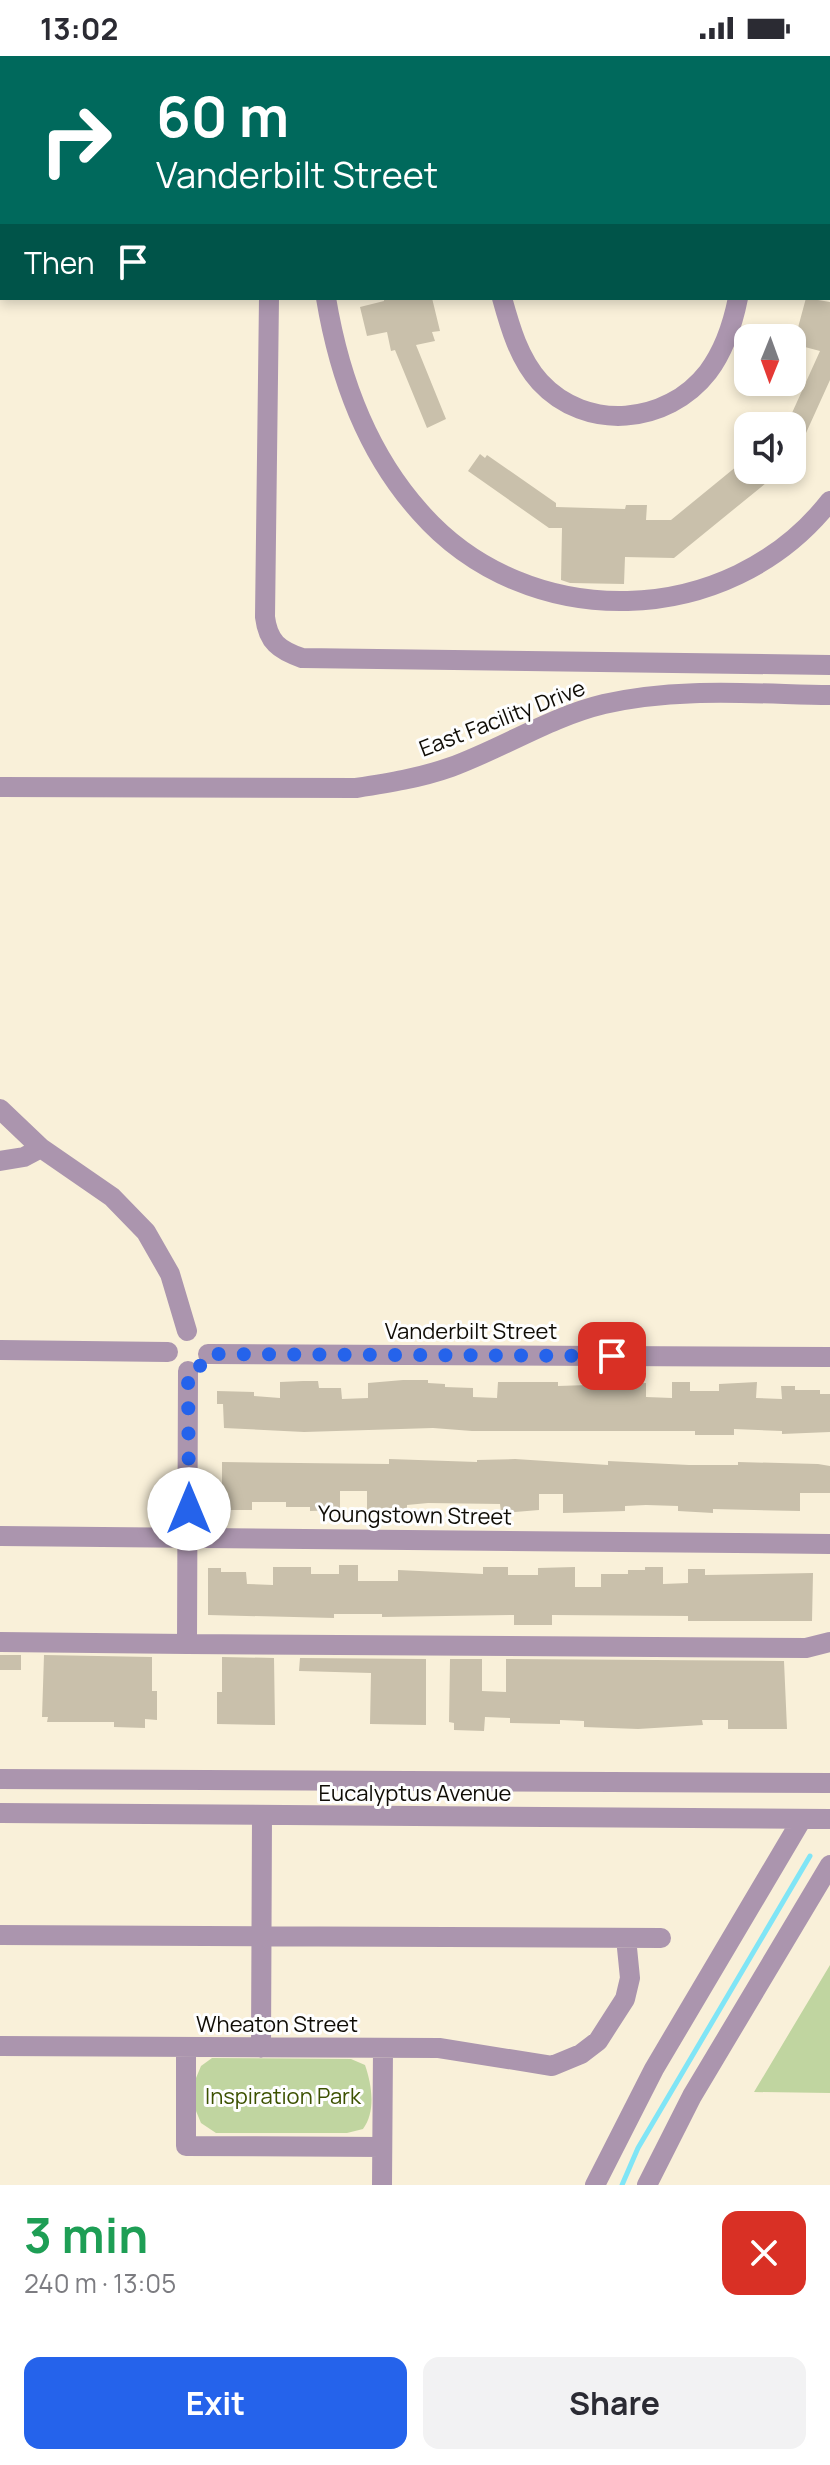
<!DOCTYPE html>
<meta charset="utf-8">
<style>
:root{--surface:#fff;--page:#f2f2f3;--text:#2b2b33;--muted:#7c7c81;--accent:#2563eb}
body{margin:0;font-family:Manrope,sans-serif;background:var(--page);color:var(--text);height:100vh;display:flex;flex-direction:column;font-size:30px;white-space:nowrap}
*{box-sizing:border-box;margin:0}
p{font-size:26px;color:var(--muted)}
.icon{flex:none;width:44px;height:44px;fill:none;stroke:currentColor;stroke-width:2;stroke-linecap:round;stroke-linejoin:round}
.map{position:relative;height:2129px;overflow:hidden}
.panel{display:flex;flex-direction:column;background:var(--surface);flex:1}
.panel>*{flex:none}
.guide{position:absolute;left:0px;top:0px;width:830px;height:244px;box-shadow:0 4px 12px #0003;background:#00695c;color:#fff;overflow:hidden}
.needle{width:52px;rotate:181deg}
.fabs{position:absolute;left:734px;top:268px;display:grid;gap:16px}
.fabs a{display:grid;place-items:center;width:72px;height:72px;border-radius:16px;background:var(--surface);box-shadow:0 4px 12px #0003;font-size:40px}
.pin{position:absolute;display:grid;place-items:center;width:68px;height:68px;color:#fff;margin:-34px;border-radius:16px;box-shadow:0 4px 12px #0006}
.me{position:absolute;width:88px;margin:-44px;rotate:0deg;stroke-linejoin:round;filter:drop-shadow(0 0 6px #0008)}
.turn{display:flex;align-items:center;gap:28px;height:168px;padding:0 24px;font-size:36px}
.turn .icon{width:104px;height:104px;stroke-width:2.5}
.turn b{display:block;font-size:56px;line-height:68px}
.then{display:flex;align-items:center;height:76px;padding:0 24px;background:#0003;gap:16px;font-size:30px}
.round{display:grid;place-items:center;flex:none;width:84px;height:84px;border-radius:16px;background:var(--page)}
.head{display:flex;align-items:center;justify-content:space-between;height:136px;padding:0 24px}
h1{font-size:48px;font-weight:700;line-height:60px;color:#1e9e55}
.primary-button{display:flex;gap:16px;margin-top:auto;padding:16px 24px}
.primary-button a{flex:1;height:92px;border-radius:16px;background:var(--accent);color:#fff;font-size:32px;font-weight:700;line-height:92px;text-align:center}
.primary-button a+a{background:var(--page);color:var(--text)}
.status{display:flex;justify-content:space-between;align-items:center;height:56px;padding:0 40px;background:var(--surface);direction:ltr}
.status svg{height:22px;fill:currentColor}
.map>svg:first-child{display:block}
</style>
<div class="status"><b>13:02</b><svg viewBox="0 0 49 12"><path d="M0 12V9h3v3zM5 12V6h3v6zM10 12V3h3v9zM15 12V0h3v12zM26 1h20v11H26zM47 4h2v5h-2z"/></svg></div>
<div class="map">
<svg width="830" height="2129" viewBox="0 0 830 2129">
<rect width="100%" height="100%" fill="#f9f0d9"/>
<path fill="#c0d5a0" d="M 830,1909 L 830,2037 L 754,2036 Z
M 212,2002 L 351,2003 L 365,2009 C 372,2029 376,2056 363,2073 L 347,2077 L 216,2077 L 201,2067 L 196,2055 L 196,2022 L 201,2010 Z"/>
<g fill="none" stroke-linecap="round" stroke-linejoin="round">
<path stroke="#80e5f6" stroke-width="5" d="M 622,2129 L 638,2092 L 810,1800"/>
</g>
<path fill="#c9c0ab" d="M 384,242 L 432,242 L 440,275 L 432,276 L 435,285 L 416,289 L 446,363 L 427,372 L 395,294 L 391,295 L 387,276 L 367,280 L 360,251 L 384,245 Z
M 806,242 L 830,246 L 830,324 L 806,377 L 787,368 L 820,295 L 801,290 L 804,281 L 796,279 Z
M 480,398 L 485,402 L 487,399 L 556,447 L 556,451 L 625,453 L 626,449 L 647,449 L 646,464 L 671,464 L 748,401 L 748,414 L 782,414 L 674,502 L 625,501 L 624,528 L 570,527 L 561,524 L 562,472 L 549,472 L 468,415 Z
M 403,1324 L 428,1324 L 428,1327 L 445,1328 L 445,1331 L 473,1332 L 473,1341 L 497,1342 L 498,1326 L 558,1326 L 558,1330 L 646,1327 L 646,1341 L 672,1342 L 672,1326 L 690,1326 L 690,1335 L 719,1335 L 719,1328 L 757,1326 L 756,1342 L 782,1343 L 781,1330 L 795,1330 L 795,1334 L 820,1334 L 820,1338 L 830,1338 L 830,1376 L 782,1378 L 782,1375 L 734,1373 L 734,1379 L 695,1379 L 695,1375 L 472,1375 L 433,1372 L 304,1376 L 224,1372 L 223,1348 L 217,1348 L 217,1335 L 254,1336 L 254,1340 L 280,1342 L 280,1326 L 303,1325 L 318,1325 L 319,1332 L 341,1332 L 342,1343 L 368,1342 L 368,1327 Z
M 389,1403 L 477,1406 L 477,1404 L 515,1403 L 608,1409 L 608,1405 L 689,1409 L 738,1409 L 738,1406 L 818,1408 L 830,1410 L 830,1437 L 800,1437 L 800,1455 L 713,1453 L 713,1457 L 678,1455 L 678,1450 L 646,1449 L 625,1450 L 625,1455 L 563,1457 L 563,1438 L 539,1438 L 539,1454 L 515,1456 L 501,1456 L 500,1448 L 428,1447 L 407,1449 L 407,1454 L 367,1456 L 367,1435 L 340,1435 L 340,1454 L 310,1455 L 310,1451 L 286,1451 L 286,1446 L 252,1446 L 252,1454 L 227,1454 L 227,1446 L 215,1446 L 215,1434 L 222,1434 L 222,1406 L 389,1408 Z
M 339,1509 L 358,1509 L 358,1525 L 398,1525 L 398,1514 L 483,1518 L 483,1511 L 508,1511 L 508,1519 L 538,1519 L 538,1512 L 575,1511 L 575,1531 L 601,1531 L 601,1518 L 628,1518 L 628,1514 L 645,1514 L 645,1511 L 663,1511 L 663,1528 L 688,1527 L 688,1513 L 705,1513 L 705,1519 L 813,1517 L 812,1565 L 688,1565 L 688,1560 L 552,1559 L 552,1569 L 514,1569 L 514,1559 L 382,1561 L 382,1558 L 334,1558 L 334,1562 L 208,1559 L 208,1512 L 221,1512 L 221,1516 L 246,1516 L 247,1528 L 273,1529 L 273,1511 L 311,1511 L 311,1518 L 339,1518 Z
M 0,1599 L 21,1599 L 21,1614 L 0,1614 Z
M 44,1599 L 152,1601 L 152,1635 L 157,1635 L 157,1664 L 145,1663 L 145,1672 L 114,1671 L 114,1666 L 47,1666 L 48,1661 L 42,1661 Z
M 222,1601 L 274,1602 L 275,1669 L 217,1668 L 217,1636 L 222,1636 Z
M 300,1602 L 426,1603 L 426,1669 L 370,1668 L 371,1617 L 299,1615 Z
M 450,1603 L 482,1603 L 482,1635 L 506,1636 L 506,1603 L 784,1605 L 787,1673 L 728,1673 L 728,1664 L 702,1664 L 703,1669 L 638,1673 L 584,1671 L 584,1665 L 560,1664 L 560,1668 L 510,1667 L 510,1662 L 485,1661 L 484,1675 L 454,1674 L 454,1667 L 449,1666 Z"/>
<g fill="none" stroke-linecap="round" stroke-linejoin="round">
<path stroke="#ab95ae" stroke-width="20" d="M 683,0 L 685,2
M 273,2 L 273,0
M 357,2 L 358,0
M 560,2 L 563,0
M 269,242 L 265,561 C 268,586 279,594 302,602 L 830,609
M 326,242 C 339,320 367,397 420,456 C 528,579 729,574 830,445
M 502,242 C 510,271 519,303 540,326 C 586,376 667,369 708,316 C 723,296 733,267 738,242
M 0,731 L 356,732 C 388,727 420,722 451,711 C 503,692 550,661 604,648 C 678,631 755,638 830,639
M 0,1053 L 41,1092 L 112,1141 L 146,1176 L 170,1218 L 187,1275
M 0,1105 L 24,1101 L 41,1092
M 0,1294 L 168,1296
M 208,1298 L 830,1301
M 188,1315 L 187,1588 L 806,1592 L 830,1586
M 0,1480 L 830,1488
M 0,1586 L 187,1588
M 0,1723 L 830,1727
M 0,1757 L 830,1763
M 0,1879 L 661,1882
M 0,1990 L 439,1992 L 552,2010 L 581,1998 L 598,1985 L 625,1943 L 630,1922 L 626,1882
M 186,1992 L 186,2090 L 382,2091
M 261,1992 L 262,1760
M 382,2129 L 383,1993
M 595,2129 L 654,2013 L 802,1763
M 647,2129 L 692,2040 L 830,1809"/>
</g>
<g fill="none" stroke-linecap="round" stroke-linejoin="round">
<path stroke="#2563eb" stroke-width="14" stroke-dasharray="0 25.2" d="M 189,1453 L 188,1315 L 202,1309 L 208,1298 L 612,1300"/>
</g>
<g text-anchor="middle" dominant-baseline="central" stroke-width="6" stroke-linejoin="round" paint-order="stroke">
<g font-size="22" fill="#0f0c05" stroke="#fefefe">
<text transform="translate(502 662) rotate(-21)">East Facility Drive</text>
<text x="471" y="1275">Vanderbilt Street</text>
<text transform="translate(415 1459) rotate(1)">Youngstown Street</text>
<text x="415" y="1737">Eucalyptus Avenue</text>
<text x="277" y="1968">Wheaton Street</text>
</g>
<g font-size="22" fill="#3c5100" stroke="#fefefe">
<text x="283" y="2040">Inspiration Park</text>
</g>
</g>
</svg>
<div class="fabs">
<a><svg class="needle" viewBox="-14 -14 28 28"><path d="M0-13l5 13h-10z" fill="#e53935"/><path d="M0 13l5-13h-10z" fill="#7c7c81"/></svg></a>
<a><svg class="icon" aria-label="sound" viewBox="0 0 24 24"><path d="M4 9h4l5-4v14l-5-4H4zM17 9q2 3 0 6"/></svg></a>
</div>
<div class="pin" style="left:612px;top:1300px;background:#d93025"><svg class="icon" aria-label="arrive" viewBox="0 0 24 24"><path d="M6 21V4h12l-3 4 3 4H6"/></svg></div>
<svg class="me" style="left:189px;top:1453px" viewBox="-20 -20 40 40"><circle r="19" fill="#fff"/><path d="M0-13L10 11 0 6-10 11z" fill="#2563eb"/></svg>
<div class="guide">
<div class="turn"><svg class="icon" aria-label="right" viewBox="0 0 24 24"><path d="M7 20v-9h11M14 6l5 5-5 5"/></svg><div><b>60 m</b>Vanderbilt Street</div></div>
<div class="then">Then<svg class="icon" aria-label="arrive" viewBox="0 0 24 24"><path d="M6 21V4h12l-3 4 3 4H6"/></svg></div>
</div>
</div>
<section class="panel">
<div class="head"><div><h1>3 min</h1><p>240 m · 13:05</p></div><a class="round" style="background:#d93025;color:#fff"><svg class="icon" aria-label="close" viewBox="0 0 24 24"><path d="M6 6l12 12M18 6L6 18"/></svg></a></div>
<div class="primary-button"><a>Exit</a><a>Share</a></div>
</section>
